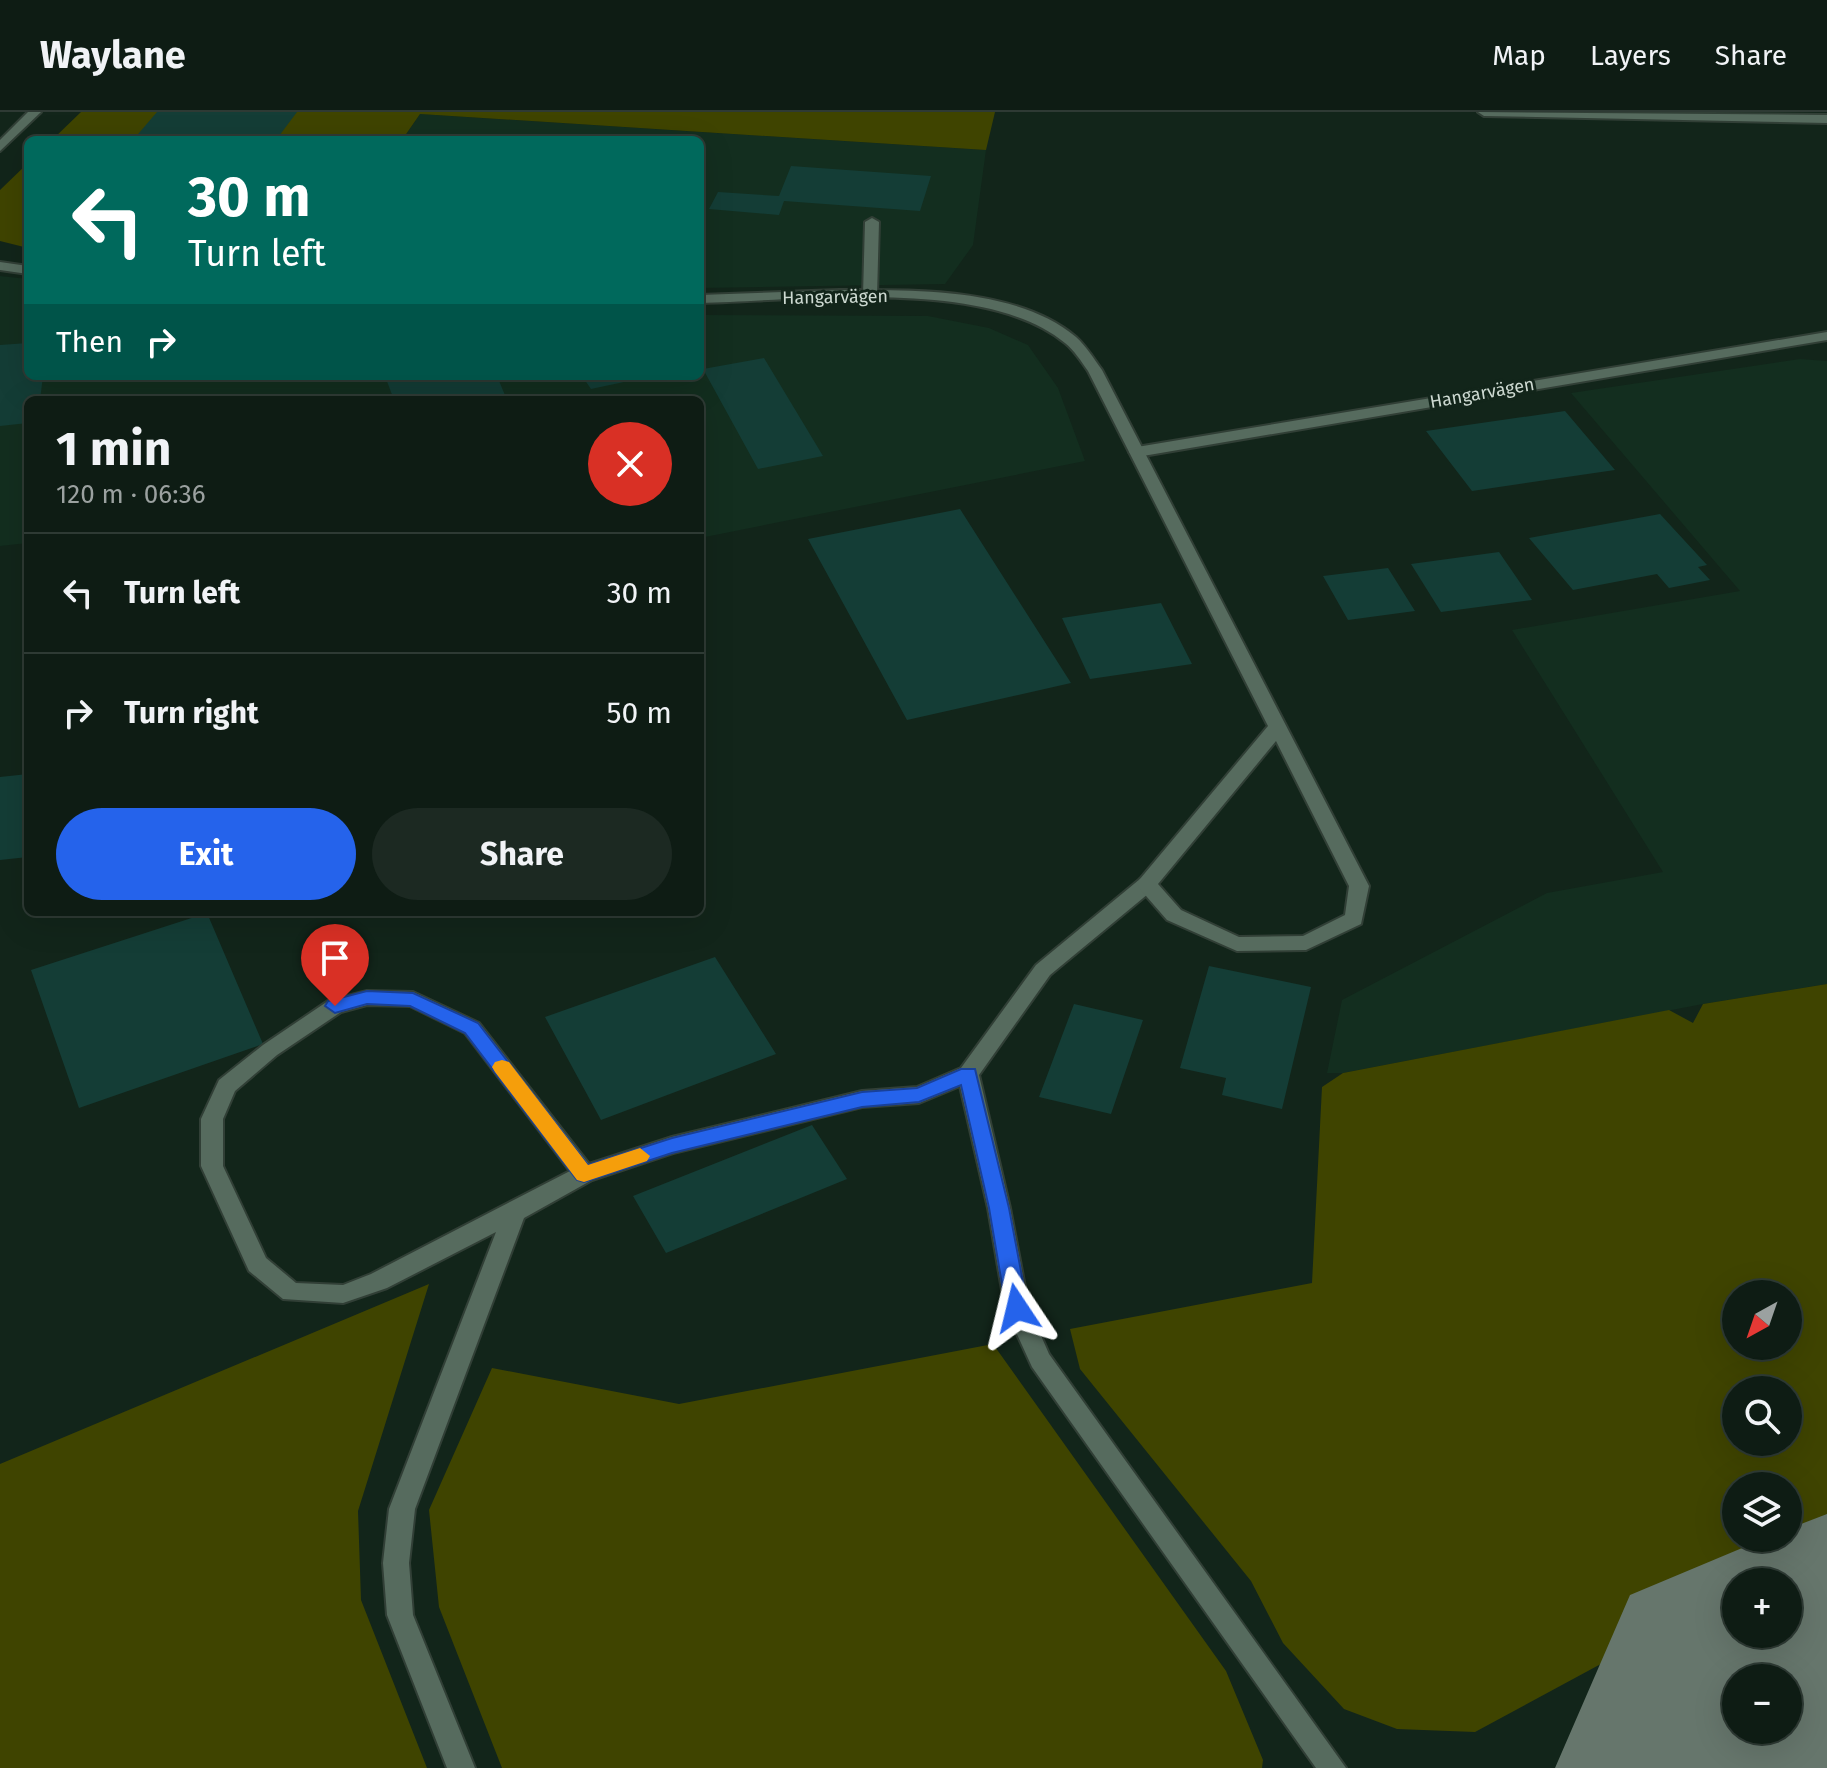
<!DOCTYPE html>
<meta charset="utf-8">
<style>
:root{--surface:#0e1c14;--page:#1c2922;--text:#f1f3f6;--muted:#9ba1a0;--line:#2e3a34;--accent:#2563eb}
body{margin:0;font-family:"Fira Sans",sans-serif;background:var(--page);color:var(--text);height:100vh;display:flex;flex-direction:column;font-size:30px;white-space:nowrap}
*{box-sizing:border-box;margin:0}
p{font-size:26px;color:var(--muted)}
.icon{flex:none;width:44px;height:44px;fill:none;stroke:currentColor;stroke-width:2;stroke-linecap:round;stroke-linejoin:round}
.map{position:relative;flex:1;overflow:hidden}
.drawer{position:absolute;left:24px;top:284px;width:680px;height:520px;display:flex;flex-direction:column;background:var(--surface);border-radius:12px;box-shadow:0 8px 32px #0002,0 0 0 2px var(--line)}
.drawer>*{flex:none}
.hud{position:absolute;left:24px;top:24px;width:680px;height:244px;border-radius:12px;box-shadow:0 8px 32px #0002,0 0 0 2px var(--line);background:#00695c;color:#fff;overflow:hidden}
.needle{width:52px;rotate:220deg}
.tools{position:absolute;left:1722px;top:1168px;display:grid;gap:16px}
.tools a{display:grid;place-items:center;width:80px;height:80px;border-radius:50%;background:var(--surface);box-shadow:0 8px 32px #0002,0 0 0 2px var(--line);font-size:40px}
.pin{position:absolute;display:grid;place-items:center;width:68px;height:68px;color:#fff;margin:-82px -34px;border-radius:50% 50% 50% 0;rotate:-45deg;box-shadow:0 0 8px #0007}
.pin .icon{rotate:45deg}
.me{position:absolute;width:88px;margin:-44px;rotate:350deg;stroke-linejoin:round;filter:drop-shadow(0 0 6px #0008)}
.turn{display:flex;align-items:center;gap:28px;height:168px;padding:0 32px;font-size:36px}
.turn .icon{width:104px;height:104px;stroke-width:2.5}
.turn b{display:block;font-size:56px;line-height:68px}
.then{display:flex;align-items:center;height:76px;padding:0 32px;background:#0003;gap:16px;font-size:30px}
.round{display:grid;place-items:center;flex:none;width:84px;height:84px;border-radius:42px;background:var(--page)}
.headline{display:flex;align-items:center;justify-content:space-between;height:136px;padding:0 32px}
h1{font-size:48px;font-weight:700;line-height:60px}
.primary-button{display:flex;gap:16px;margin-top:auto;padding:16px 32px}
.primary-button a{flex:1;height:92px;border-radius:48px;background:var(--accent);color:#fff;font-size:32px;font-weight:700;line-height:92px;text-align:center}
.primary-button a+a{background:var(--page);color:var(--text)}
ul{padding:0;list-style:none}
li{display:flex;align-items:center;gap:24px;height:120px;padding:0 32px;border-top:2px solid var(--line)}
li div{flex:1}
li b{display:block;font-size:30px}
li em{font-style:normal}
header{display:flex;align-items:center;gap:48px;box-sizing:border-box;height:112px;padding:0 40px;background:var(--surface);border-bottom:2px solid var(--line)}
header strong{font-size:38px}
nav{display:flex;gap:44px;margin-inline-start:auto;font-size:28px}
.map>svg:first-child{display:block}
</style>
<header>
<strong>Waylane</strong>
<nav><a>Map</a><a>Layers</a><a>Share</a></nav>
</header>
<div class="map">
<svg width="1827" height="1656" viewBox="0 0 1827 1656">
<rect width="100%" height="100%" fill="#12251a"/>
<path fill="#132e1f" d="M 420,2 L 986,38 L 973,133 L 945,172 L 700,176 L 700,28 L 402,28 Z
M 0,164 L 28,167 L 28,264 L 700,264 L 700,203 L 928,204 L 989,216 L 1028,233 L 1058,276 L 1085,349 L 700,426 L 700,288 L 28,288 L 28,431 L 0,434 Z
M 1800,247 L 1827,249 L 1827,872 L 1703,892 L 1343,961 L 1327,961 L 1342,888 L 1547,781 L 1663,760 L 1512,518 L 1740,479 L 1571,281 Z"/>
<path fill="#3f4400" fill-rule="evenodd" d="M 81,0 L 995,0 L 986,38 L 420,2 L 402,28 L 52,28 Z
M 28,51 L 28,136 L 0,129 L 0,78 Z
M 1827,872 L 1827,1430 L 1753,1470 L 1736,1470 L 1736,1479 L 1475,1620 L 1397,1617 L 1344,1597 L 1283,1531 L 1251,1469 L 1080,1257 L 1070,1217 L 1312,1171 L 1322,975 L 1343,961 L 1669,898 L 1693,911 L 1703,892 ZM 1736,1182 L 1788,1182 L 1788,1234 L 1736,1234 ZM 1736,1278 L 1788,1278 L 1788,1330 L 1736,1330 ZM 1736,1374 L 1788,1374 L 1788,1426 L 1736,1426 Z
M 429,1172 L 358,1399 L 361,1488 L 427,1656 L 0,1656 L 0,1352 Z
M 993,1232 L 1226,1559 L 1263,1648 L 1262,1656 L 502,1656 L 439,1495 L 429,1398 L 492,1256 L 679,1292 Z"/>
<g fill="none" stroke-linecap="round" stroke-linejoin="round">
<path fill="#66766c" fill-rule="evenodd" d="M 1827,1402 L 1827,1656 L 1555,1656 L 1630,1483 L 1766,1426 L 1788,1426 L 1788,1417 ZM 1736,1470 L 1788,1470 L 1788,1522 L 1736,1522 ZM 1736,1566 L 1788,1566 L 1788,1618 L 1736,1618 Z"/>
</g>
<path fill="#143d36" d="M 157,0 L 297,0 L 276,28 L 133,28 Z
M 791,54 L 931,64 L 920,99 L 784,89 L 779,103 L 709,97 L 718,80 L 779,84 Z
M 28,231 L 28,264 L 43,264 L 40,288 L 28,288 L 28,311 L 0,314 L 0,233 Z
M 764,246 L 823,344 L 758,357 L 703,257 Z
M 385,264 L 497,264 L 507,288 L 394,288 Z
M 582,264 L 636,264 L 638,267 L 591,277 Z
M 1565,299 L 1615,358 L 1472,379 L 1426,319 Z
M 960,397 L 1071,571 L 907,608 L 808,427 Z
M 1660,402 L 1707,453 L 1698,455 L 1710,468 L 1669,476 L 1657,462 L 1573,478 L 1529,426 Z
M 1499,440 L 1532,488 L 1441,500 L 1411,452 Z
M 1388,456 L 1415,499 L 1348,508 L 1323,464 Z
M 1161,491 L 1192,552 L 1090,567 L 1062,506 Z
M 28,662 L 28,745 L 0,748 L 0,665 Z
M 207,801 L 263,932 L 79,996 L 31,858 Z
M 715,845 L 776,942 L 601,1008 L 545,905 Z
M 1209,854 L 1311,875 L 1282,997 L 1222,983 L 1226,966 L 1180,956 Z
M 1074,892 L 1143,908 L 1111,1002 L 1039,985 Z
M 812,1013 L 847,1067 L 666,1141 L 633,1084 Z"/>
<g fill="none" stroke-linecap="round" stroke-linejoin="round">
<defs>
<path id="service" d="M 872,106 L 879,110 L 877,184 L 870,188 L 863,184 L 865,110 Z
M 1827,220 L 1827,228 L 1137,345 L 1129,340 L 1137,335 Z
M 1147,765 L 1154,767 L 1157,772 L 1154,777 L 1050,863 L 979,963 L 1010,1096 L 1029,1196 L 1049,1242 L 1346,1656 L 1316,1656 L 1032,1255 L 1005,1196 L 988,1096 L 960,974 L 919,991 L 862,995 L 673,1041 L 592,1068 L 524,1106 L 415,1397 L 409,1451 L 413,1503 L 475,1656 L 447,1656 L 387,1503 L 383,1451 L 389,1397 L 496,1120 L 387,1176 L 343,1191 L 283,1187 L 249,1159 L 201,1054 L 201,1007 L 219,968 L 263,933 L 328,889 L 367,879 L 413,880 L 479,911 L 589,1052 L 672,1025 L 862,979 L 917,975 L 961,956 L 1036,853 L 1140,767 ZM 367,893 L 410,894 L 465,921 L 570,1059 L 371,1162 L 343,1173 L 296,1171 L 266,1146 L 223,1054 L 223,1007 L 235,979 L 277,943 L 341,900 Z"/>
<path id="minor" d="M 28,0 L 41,0 L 0,39 L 0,28 Z
M 0,150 L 28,154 L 28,162 L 0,158 Z
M 839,178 C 911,178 1017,175 1076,225 C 1086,234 1094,247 1102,258 L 1369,774 L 1361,812 L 1306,838 L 1237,839 L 1167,808 L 1140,777 L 1137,772 L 1140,767 L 1268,614 L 1088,259 C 1081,249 1074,238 1065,231 C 986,165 798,189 700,191 L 700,183 ZM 1276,629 L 1349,774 L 1345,803 L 1303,824 L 1239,825 L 1181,798 L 1158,772 Z"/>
<path id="tertiary" d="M 1478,0 L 1827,3 L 1827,11 L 1484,4 Z"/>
</defs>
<use href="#service" stroke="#313f36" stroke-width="4"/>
<use href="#minor" stroke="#313f36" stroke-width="4"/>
<use href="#tertiary" stroke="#313f36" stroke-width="4"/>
<use href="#service" fill="#566b5e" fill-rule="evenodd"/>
<use href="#minor" fill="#566b5e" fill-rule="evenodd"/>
<use href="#tertiary" fill="#566b5e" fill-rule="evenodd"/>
</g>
<path fill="#2563eb" stroke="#184099" stroke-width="2" d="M 367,879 L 413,881 L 478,911 L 588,1053 L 672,1026 L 862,980 L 917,976 L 961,957 L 975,957 L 1009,1096 L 1028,1196 L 1017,1205 L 1006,1196 L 989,1096 L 961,973 L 919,990 L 862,995 L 672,1041 L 584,1070 L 577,1068 L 465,921 L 410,894 L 367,892 L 335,901 L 325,894 L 328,889 Z"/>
<path fill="#f59e0b" d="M 502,948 L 509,950 L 588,1053 L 640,1036 L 650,1044 L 647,1049 L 584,1070 L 577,1068 L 495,960 L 492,955 L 495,950 Z"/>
<g text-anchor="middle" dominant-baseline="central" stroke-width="6" stroke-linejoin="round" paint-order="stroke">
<g font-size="18" fill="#cdd9d1" stroke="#12251a">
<text transform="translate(835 185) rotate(-1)">Hangarvägen</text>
<text transform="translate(1482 281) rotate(-10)">Hangarvägen</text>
</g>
</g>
</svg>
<div class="tools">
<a><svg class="needle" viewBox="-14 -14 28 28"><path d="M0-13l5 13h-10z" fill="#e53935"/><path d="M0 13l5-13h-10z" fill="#9ba1a0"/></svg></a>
<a><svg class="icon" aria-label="search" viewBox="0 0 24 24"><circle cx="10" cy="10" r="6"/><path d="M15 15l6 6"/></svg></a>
<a><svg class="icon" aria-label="layers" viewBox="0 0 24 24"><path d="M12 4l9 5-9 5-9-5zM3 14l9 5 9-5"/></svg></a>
<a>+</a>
<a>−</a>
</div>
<div class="pin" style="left:335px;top:894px;background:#d93025"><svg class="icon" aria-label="arrive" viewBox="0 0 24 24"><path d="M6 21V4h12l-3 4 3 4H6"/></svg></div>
<svg class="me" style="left:1017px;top:1196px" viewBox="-20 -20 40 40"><path d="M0-17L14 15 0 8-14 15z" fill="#2563eb" stroke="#fff" stroke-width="4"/></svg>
<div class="hud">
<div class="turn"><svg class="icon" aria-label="left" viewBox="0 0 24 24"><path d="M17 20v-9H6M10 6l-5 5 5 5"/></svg><div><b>30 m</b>Turn left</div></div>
<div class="then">Then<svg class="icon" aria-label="right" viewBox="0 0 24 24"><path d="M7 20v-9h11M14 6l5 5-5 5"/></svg></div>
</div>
<section class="drawer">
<div class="headline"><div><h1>1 min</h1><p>120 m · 06:36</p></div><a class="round" style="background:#d93025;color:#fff"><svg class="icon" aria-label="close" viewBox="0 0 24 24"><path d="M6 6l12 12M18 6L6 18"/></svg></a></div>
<ul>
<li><svg class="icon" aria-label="left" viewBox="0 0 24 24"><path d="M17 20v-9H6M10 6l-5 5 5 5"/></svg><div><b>Turn left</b></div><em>30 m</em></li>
<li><svg class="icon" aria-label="right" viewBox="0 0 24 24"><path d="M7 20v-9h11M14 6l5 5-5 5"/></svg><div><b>Turn right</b></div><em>50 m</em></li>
</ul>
<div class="primary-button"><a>Exit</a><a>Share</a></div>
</section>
</div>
